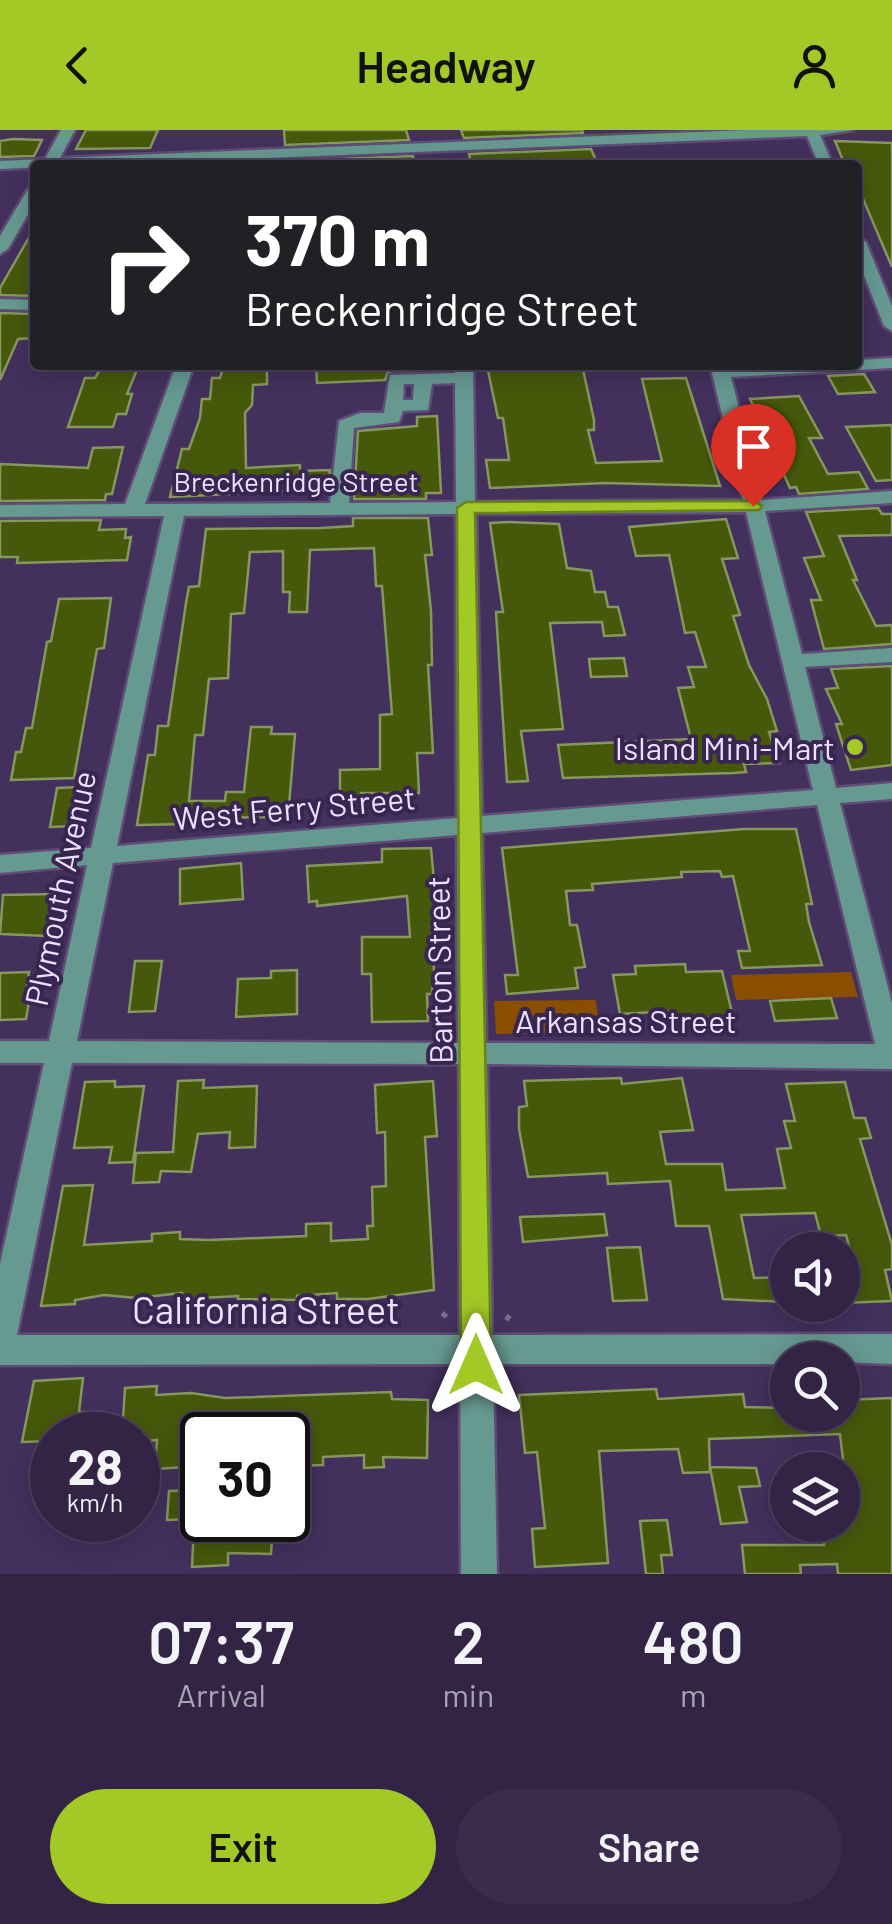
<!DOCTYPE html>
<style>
:root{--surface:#332446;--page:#3b2c4d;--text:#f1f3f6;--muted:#a9a4b3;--line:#4e415f;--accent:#a3c927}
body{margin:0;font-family:Barlow,sans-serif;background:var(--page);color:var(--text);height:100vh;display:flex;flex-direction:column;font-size:38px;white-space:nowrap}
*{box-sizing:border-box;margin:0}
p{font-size:32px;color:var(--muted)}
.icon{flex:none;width:55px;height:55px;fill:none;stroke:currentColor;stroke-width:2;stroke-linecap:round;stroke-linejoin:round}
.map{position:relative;height:1444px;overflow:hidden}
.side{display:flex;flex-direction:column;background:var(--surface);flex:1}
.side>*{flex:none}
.hud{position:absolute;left:30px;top:30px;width:832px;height:210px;border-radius:10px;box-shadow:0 5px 25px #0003,0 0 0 2px var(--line);background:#202124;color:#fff;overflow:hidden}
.buttons{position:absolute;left:770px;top:1102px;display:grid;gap:20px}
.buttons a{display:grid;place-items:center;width:90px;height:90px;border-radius:50%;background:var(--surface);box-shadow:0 5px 25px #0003,0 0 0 2px var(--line);font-size:50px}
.speed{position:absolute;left:30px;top:1282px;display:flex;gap:20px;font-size:50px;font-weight:700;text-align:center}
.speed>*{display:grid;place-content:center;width:130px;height:130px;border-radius:50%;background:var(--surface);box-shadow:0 5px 25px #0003,0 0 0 2px var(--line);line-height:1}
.speed small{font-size:25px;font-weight:400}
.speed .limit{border:5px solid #111;border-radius:15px;background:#fff;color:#111}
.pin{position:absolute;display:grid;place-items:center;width:85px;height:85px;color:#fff;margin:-102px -42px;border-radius:50% 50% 50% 0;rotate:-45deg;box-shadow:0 0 10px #0007}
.pin .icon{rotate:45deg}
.me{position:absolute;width:110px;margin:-55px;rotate:0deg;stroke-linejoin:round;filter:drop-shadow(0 0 8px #0008)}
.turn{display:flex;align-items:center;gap:35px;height:210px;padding:0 50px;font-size:45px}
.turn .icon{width:130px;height:130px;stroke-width:2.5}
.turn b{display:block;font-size:70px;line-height:85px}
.eta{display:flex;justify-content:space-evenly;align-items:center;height:170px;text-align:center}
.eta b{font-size:60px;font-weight:600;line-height:70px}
.primary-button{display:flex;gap:20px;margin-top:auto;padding:20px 50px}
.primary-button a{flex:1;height:115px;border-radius:60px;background:var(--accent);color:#111;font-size:40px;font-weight:600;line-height:115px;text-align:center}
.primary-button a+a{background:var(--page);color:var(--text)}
header{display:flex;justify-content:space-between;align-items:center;height:130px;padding:0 50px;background:var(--accent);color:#111;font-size:45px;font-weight:600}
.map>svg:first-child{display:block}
</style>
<header><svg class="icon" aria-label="back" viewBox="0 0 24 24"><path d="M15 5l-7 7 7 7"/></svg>Headway<svg class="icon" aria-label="person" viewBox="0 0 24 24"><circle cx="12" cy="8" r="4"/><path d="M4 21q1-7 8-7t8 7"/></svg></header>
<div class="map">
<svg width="892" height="1444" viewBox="0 0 892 1444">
<rect width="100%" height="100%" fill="#44305d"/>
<path fill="#8a4e00" d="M 851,842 L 858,867 L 736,870 L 731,845 Z
M 596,870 L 600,903 L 496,904 L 494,871 Z"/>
<path fill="#46590b" stroke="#869760" stroke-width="2.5" d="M 86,0 L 158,0 L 150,18 L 76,19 Z
M 284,0 L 406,0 L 409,10 L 285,15 Z
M 461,0 L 582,0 L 583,3 L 464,8 Z
M 13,9 L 42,10 L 34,26 L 0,27 L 0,11 Z
M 835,11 L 892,13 L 892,137 L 858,57 L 858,35 L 845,35 Z
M 591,19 L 598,35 L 472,35 L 469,24 Z
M 413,26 L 415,35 L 287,35 L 287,31 Z
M 35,97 L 35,166 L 0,165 L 0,158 Z
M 0,183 L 35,184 L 35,208 L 18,209 L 0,250 Z
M 103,235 L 139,235 L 127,264 L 132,264 L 126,284 L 117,284 L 113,297 L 68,297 L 85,248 L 95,248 Z
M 224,235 L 267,236 L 267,254 L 253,255 L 252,275 L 245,283 L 246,338 L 300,335 L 300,341 L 330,340 L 328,359 L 170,367 L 182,319 L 189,319 L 200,288 L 202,269 L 210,269 L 212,248 L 220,248 Z
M 316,235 L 395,235 L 395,241 L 388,242 L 385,250 L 317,253 Z
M 582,235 L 594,290 L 594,300 L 588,300 L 596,333 L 662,331 L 642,249 L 686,248 L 720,356 L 605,353 L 490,358 L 486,330 L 509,330 L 503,288 L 498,288 L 487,236 Z
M 864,244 L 875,262 L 838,264 L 828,246 Z
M 799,266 L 822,308 L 809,308 L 828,344 L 859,342 L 868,359 L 799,364 L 796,357 L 790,358 L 750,269 Z
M 437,286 L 441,363 L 426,363 L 426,369 L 354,369 L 358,301 L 417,296 L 417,287 Z
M 892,295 L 892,350 L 876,351 L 846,297 Z
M 123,317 L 112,364 L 106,364 L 105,370 L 0,371 L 0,334 L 88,338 L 93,318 Z
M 878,378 L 882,384 L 892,384 L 892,405 L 839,406 L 857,450 L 853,450 L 876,496 L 892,495 L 892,514 L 824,519 L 811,470 L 821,470 L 804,428 L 824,426 L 806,382 Z
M 353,388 L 428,388 L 432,425 L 425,425 L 431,481 L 432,535 L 428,535 L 433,623 L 417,623 L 419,663 L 361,663 L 362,679 L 340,680 L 340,640 L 380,639 L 380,585 L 392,584 L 382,456 L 376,456 L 374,418 L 310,420 L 307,482 L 289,482 L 290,462 L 283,462 L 283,421 L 250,422 L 244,483 L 231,484 L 228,548 L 209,549 L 203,605 L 195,605 L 189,671 L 225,671 L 226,662 L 244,662 L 251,597 L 272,597 L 271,604 L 295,604 L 288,687 L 188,688 L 187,694 L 137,695 L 148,625 L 155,625 L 158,596 L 168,596 L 186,473 L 189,457 L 199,456 L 206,399 L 321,398 L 353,396 Z
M 726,389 L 738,428 L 722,429 L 740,485 L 733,486 L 749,535 L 767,569 L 777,601 L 769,602 L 779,633 L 744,634 L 746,642 L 733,643 L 563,648 L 558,615 L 691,609 L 678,558 L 694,557 L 688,537 L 706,537 L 695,502 L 685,503 L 669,425 L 636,426 L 629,397 Z
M 101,390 L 99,400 L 126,399 L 125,408 L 131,407 L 127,430 L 17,433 L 18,427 L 0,427 L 0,391 Z
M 509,392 L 559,394 L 567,438 L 591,441 L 595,462 L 605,462 L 608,477 L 618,477 L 625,505 L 604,506 L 602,492 L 550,493 L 563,599 L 521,601 L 528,651 L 507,652 L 496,482 L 503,482 L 490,393 Z
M 111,468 L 104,518 L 97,519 L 74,648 L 11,650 L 16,622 L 21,622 L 26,598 L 32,598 L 47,512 L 51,511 L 59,469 Z
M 624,528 L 627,546 L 591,547 L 589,529 Z
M 892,536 L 892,635 L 851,640 L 836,594 L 842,594 L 826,559 L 838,558 L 831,539 Z
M 81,657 L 75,696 L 50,697 L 57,658 Z
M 744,699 L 796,699 L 812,774 L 806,774 L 809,792 L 822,835 L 742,838 L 738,821 L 750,821 L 733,746 L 722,747 L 720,741 L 681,742 L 682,747 L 592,754 L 593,760 L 566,761 L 570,795 L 577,795 L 585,837 L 575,838 L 578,858 L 507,864 L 505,845 L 518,845 L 502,718 Z
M 431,718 L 438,796 L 431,796 L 434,841 L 432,864 L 427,864 L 428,891 L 372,892 L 371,844 L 362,844 L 362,807 L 410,807 L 407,766 L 317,776 L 317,771 L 309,772 L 307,736 L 382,732 L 382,719 Z
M 241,733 L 243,769 L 180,774 L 180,739 Z
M 54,764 L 48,806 L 0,804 L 3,765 Z
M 135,831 L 162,831 L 155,881 L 129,882 Z
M 685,834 L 686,842 L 722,841 L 733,887 L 674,889 L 672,881 L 620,884 L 613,845 L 636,844 L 635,836 Z
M 297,840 L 297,884 L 236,887 L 238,849 L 271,848 L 271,841 Z
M 29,842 L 27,855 L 32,855 L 26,889 L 0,890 L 0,843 Z
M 831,868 L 837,888 L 775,891 L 770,871 Z
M 621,948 L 622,954 L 682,948 L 693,1000 L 660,1002 L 666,1034 L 722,1034 L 726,1060 L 785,1058 L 777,1019 L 791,1018 L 784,991 L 795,991 L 786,954 L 845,952 L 854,988 L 865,988 L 871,1008 L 860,1009 L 892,1115 L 892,1139 L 885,1140 L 892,1171 L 842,1173 L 842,1145 L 857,1144 L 846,1105 L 821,1106 L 815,1083 L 741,1085 L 754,1148 L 788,1147 L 788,1172 L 723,1169 L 709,1096 L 676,1096 L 670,1051 L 608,1054 L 607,1043 L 528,1047 L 519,999 L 519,977 L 527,976 L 524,951 Z
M 204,950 L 203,958 L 257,956 L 255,1017 L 229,1018 L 230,1002 L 198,1004 L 191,1042 L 161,1041 L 159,1052 L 133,1053 L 136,1023 L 173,1022 L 178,951 Z
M 115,951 L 115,957 L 144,956 L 133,1032 L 109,1033 L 112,1017 L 74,1018 L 85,952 Z
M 433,951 L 437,1006 L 425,1007 L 434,1160 L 368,1169 L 337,1169 L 337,1163 L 297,1166 L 297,1170 L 238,1169 L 238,1166 L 182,1169 L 182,1163 L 136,1168 L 104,1165 L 75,1170 L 75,1174 L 41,1176 L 63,1056 L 93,1055 L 84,1115 L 152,1111 L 152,1104 L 180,1102 L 180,1109 L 209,1110 L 306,1106 L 306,1094 L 331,1093 L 331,1111 L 368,1109 L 367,1096 L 373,1096 L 372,1057 L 386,1056 L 385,1002 L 377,1003 L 375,955 Z
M 604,1084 L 607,1105 L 523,1112 L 520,1087 Z
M 640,1117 L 647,1170 L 613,1171 L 607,1118 Z
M 83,1248 L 79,1282 L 90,1282 L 87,1305 L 52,1305 L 52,1311 L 22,1312 L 34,1251 Z
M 157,1256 L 156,1265 L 191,1263 L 225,1268 L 391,1262 L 392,1269 L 428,1270 L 427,1328 L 383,1327 L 384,1337 L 364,1338 L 364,1325 L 323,1327 L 323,1335 L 295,1336 L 295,1313 L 288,1314 L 288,1305 L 202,1305 L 202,1325 L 187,1325 L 186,1337 L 155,1339 L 157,1310 L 138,1312 L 138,1305 L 122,1305 L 125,1258 Z
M 656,1259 L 658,1269 L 743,1264 L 745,1277 L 788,1278 L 788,1285 L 842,1285 L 842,1270 L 892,1268 L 892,1444 L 838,1444 L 837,1434 L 800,1435 L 801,1444 L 745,1444 L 742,1415 L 824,1415 L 821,1395 L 842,1395 L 842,1388 L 850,1388 L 840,1304 L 709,1309 L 710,1342 L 683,1343 L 678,1319 L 599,1321 L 608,1433 L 535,1437 L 532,1399 L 545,1398 L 537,1322 L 525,1323 L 519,1265 Z
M 710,1337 L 756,1338 L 760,1356 L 739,1357 L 747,1392 L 721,1394 Z
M 196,1360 L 194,1389 L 167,1390 L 169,1361 Z
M 667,1390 L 672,1425 L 661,1425 L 663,1444 L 646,1444 L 640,1391 Z
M 224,1392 L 273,1393 L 271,1424 L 228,1423 L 228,1435 L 192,1437 L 194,1394 Z"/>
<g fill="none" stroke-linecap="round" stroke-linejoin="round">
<defs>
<path id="minor" d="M 61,0 L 75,0 L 60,28 L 746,0 L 853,0 L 820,5 L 833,35 L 819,35 L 807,6 L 0,39 L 0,31 L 45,29 Z
M 35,55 L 35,72 L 8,119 L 0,124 L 0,106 L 28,59 Z
M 858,107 L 866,112 L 892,176 L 892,201 L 884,196 L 858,130 Z
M 0,169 L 35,170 L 35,180 L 0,179 Z
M 892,228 L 892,238 L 731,247 L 762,370 L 892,361 L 892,373 L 765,381 L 802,524 L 892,518 L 892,532 L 805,537 L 836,658 L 892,653 L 892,669 L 840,673 L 892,873 L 892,939 L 487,934 L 492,1205 L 892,1204 L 892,1234 L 788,1230 L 788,1234 L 493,1234 L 497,1444 L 461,1444 L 460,1234 L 0,1235 L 0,1134 L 44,933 L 0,933 L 0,911 L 49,911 L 87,735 L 0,743 L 0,725 L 91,718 L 164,386 L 0,387 L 0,375 L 125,374 L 176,235 L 194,235 L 145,374 L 330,373 L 339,291 L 360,283 L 384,283 L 390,245 L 455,243 L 455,235 L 473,235 L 475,372 L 743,370 L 710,235 L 858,235 L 858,230 ZM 455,253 L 456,372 L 349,373 L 354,298 L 399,292 L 403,281 L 428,280 L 432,254 ZM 404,254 L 414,254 L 413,270 L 403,270 ZM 746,382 L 813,660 L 482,686 L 476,384 ZM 456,384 L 457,688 L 117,716 L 184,386 ZM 817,675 L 875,914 L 486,913 L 482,703 ZM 457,705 L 458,913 L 77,911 L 113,733 ZM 72,933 L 459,934 L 460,1205 L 17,1205 Z"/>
</defs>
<use href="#minor" stroke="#5f4c77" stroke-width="5"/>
<path stroke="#7b6a92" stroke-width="5" stroke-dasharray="6 10" stroke-linecap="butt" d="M 442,1183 L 450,1190
M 506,1190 L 510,1185"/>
<use href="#minor" fill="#669990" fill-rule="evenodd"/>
</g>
<path fill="#a3c927" stroke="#6a8319" stroke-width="2.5" d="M 753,371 L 762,376 L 759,380 L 475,383 L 491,1235 L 487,1244 L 476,1248 L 465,1244 L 461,1235 L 457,378 L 466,372 Z"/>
<circle fill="#a3c927" stroke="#392551" stroke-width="4" cx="855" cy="617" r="10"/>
<g text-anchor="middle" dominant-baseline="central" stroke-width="8" stroke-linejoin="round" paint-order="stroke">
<g font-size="28" fill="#ece1fd" stroke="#392551">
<text x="296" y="351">Breckenridge Street</text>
</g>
<g font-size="32" fill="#ece1fd" stroke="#392551" text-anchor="end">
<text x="835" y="617">Island Mini-Mart</text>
</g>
<g font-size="32" fill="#ece1fd" stroke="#392551">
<text transform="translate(294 677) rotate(-5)">West Ferry Street</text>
<text transform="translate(59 758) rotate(-78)">Plymouth Avenue</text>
<text transform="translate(438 840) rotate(-91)">Barton Street</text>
<text x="626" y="890">Arkansas Street</text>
</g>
<g font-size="38" fill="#ece1fd" stroke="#392551">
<text x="266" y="1179">California Street</text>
</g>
</g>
</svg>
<div class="buttons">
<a><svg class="icon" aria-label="sound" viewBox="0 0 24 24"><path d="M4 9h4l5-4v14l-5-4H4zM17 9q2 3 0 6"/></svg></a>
<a><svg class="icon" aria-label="search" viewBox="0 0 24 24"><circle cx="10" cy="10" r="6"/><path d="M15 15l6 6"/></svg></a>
<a><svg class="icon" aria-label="layers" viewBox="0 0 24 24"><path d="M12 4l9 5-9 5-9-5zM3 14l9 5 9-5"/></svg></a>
</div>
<div class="speed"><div>28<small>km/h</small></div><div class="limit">30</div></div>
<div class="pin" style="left:753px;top:376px;background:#d93025"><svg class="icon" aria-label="arrive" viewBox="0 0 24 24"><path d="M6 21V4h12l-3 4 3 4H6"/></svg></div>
<svg class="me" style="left:476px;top:1235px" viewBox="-20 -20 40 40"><path d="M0-17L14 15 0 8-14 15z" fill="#a3c927" stroke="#fff" stroke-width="4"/></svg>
<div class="hud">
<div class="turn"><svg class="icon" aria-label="right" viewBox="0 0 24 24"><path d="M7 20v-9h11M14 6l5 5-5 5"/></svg><div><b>370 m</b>Breckenridge Street</div></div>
</div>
</div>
<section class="side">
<div class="eta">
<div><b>07:37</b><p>Arrival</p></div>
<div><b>2</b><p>min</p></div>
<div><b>480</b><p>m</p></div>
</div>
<div class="primary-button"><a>Exit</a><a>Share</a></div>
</section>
